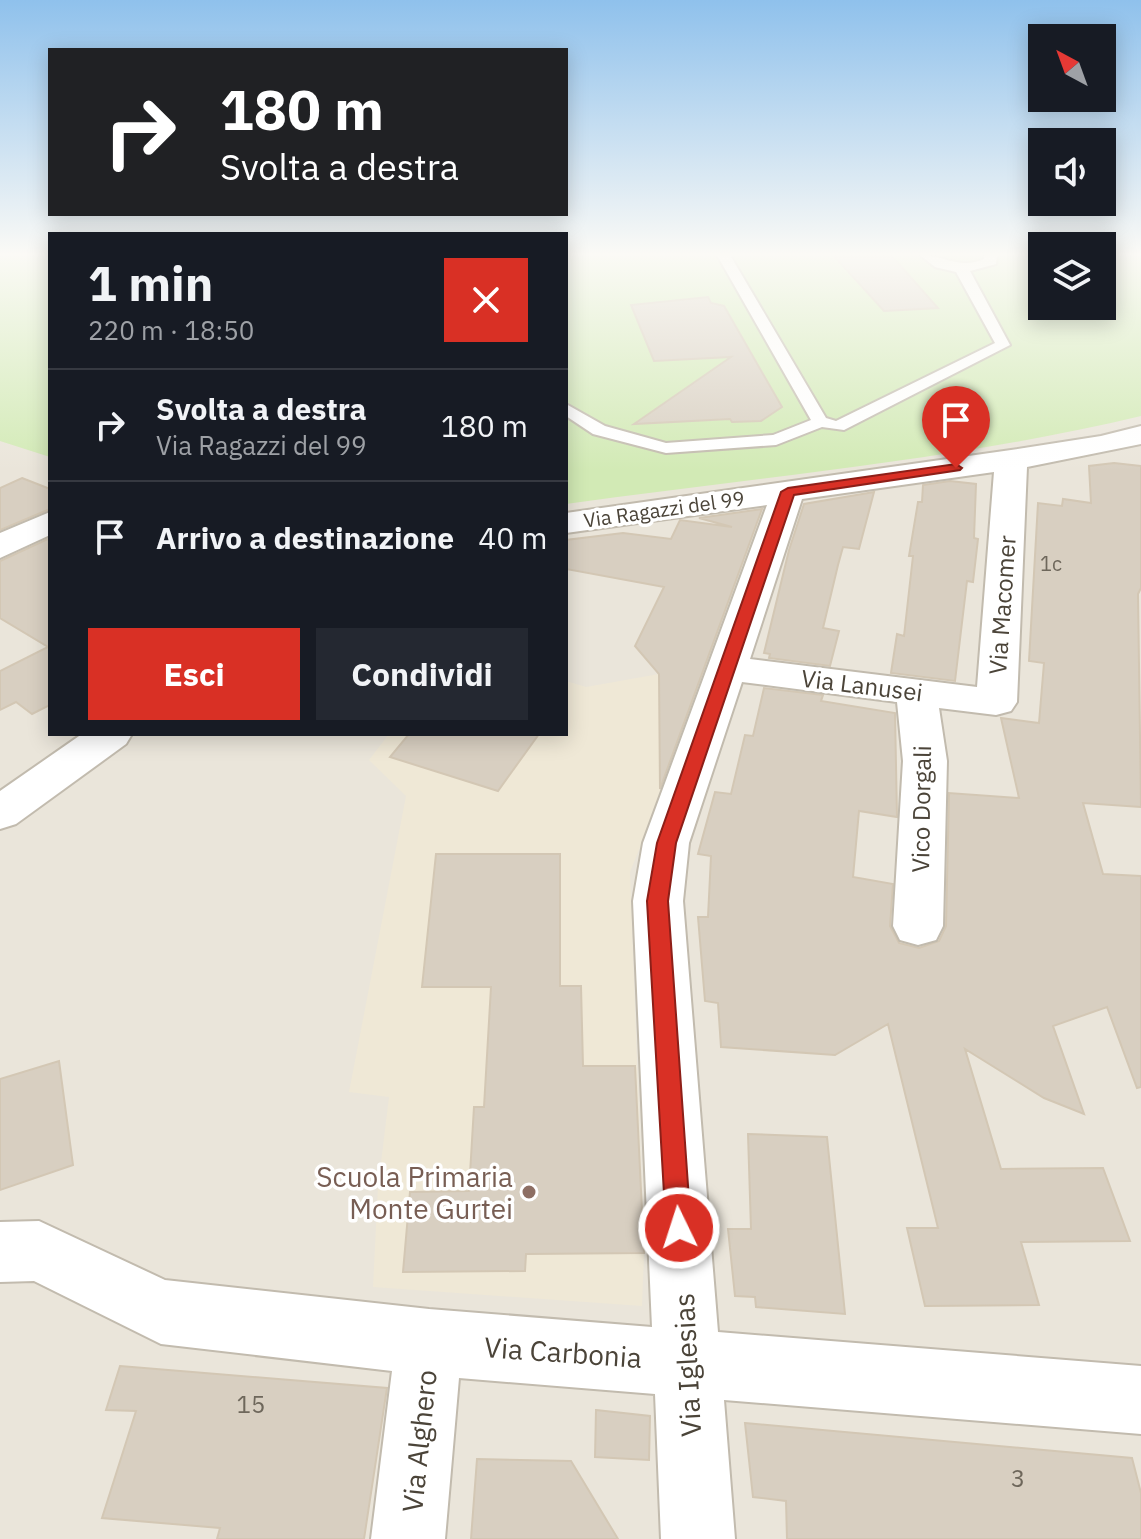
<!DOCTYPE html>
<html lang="it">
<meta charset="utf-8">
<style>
:root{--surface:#171b24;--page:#242831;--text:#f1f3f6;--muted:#9ea1a6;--line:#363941;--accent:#d93025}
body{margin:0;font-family:"IBM Plex Sans",sans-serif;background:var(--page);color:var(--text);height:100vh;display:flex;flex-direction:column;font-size:30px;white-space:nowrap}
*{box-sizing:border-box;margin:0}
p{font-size:26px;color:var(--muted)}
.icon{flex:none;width:44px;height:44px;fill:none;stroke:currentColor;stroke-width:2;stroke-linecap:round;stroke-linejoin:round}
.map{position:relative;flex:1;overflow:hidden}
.side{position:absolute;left:48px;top:232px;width:520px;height:504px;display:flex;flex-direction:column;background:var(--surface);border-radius:0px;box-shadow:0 4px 20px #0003}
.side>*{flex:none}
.hud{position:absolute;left:48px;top:48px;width:520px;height:168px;border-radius:0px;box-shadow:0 4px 20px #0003;background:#202124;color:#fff;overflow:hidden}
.needle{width:52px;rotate:319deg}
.buttons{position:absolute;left:1028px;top:24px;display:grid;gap:16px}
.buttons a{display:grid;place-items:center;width:88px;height:88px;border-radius:0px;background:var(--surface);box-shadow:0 4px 20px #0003;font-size:40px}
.pin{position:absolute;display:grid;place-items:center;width:68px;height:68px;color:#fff;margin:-82px -34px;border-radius:50% 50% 50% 0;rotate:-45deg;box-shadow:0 0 8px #0007}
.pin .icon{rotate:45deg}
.me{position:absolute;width:88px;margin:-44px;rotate:356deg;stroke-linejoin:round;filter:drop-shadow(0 0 6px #0008)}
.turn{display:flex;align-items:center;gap:28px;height:168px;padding:0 40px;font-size:36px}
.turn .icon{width:104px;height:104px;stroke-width:2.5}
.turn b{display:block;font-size:56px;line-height:68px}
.round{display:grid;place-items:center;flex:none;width:84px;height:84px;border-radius:0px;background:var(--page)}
.headline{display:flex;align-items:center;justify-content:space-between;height:136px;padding:0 40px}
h1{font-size:48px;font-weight:700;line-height:60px}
.primary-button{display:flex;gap:16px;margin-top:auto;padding:16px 40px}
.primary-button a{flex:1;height:92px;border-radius:0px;background:var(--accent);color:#fff;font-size:32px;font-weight:700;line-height:92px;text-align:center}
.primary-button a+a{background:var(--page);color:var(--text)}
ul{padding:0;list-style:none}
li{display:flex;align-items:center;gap:24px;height:112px;padding:0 40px;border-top:2px solid var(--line)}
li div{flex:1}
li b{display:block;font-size:30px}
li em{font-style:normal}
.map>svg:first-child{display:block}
</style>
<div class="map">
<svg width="1141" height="1539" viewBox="0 0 1141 1539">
<rect width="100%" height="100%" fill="#f6f3ec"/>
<path fill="#eae5da" d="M 0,255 L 50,255 L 50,734 L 566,734 L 566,255 L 1042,255 L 1042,306 L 1102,306 L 1102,255 L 1141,255 L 1141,1539 L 0,1539 Z"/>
<path fill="#efe8d6" d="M 659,674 L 659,770 L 670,773 L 630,872 L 644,1253 L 642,1306 L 373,1287 L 378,1187 L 389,1097 L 349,1092 L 406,796 L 369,760 L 389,734 L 566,734 L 566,681 L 586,687 Z"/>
<path fill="#d2eab5" d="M 0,255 L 50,255 L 50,457 L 0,441 Z
M 566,255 L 1042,255 L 1042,306 L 1102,306 L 1102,255 L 1141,255 L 1141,416 C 953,461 758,477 566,504 Z"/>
<path fill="#d8cfc1" stroke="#d3c7b4" stroke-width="2" d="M 833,255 L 891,255 L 938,308 L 884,311 Z
M 708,297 L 711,303 L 724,306 L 782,407 L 761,421 L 732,422 L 730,419 L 634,424 L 731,357 L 654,361 L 631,305 Z
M 1114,463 L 1141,466 L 1141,588 L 1138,594 L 1141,807 L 1083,803 L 1103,874 L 1141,876 L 1141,1087 L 1137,1088 L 1107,1007 L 1053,1026 L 1084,1114 L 1044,1098 L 965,1049 L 1001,1169 L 1103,1168 L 1130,1241 L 1021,1242 L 1039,1305 L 925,1306 L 907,1228 L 938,1228 L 888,1024 L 835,1055 L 721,1047 L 718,1003 L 705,1001 L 698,917 L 708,917 L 711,856 L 698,854 L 715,792 L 731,794 L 745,735 L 753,736 L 764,688 L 823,695 L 821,701 L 895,713 L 897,817 L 859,811 L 853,877 L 893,884 L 890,926 L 899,943 L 919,948 L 939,941 L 946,926 L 949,793 L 1019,798 L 1001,718 L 1039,723 L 1044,663 L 1029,661 L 1038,503 L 1062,506 L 1063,499 L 1091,503 L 1089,466 Z
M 22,478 L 50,489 L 50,509 L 0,530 L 0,488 Z
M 950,481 L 976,484 L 974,538 L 978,539 L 973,582 L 967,581 L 955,681 L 891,673 L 897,634 L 904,636 L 913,556 L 909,556 L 918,502 L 922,502 L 923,485 Z
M 874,492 L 859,549 L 843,547 L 838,565 L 823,628 L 839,631 L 830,666 L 769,658 L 770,654 L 764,653 L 789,550 L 804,504 Z
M 762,509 L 660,789 L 659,674 L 635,646 L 664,587 L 566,569 L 566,540 L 623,533 L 671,539 L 680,520 L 732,527 L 699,518 Z
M 50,538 L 50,705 L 32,714 L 16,702 L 0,710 L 0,671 L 48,647 L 0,618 L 0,561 Z
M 409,734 L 539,734 L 498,791 L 390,757 Z
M 436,854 L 560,854 L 560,986 L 581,986 L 583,1066 L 635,1066 L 644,1253 L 526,1254 L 525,1271 L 403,1272 L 410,1192 L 469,1191 L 474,1107 L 484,1107 L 491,987 L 422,987 Z
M 59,1061 L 73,1165 L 0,1190 L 0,1079 Z
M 748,1134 L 827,1137 L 845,1314 L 756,1307 L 755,1297 L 735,1296 L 728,1229 L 751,1229 Z
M 120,1366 L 387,1388 L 364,1539 L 217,1539 L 220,1528 L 102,1518 L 136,1411 L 106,1410 Z
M 596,1410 L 650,1416 L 649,1460 L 595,1457 Z
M 745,1423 L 1132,1458 L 1141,1493 L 1141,1539 L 787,1539 L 786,1501 L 753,1497 Z
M 477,1459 L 571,1461 L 618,1539 L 471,1539 Z"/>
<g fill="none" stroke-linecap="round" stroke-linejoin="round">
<defs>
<path id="service" d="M 717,255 L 730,255 L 826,418 L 836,421 L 995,343 L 956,272 L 935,267 L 920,255 C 943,255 960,270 984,259 L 984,255 L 997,255 L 996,264 L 970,271 L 1010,345 L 844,430 L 822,427 L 776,445 L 666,453 L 593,434 L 566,416 L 566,404 L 605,426 L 666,443 L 773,435 L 811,420 Z"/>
<path id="minor" d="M 1141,426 L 1141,444 L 1027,467 L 1017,702 L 1011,711 L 996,715 L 939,708 L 947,761 L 943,926 L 936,940 L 918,945 L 900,940 L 893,926 L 903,761 L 897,702 L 742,682 L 689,843 L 683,901 L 718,1332 L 1141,1366 L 1141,1434 L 724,1400 L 735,1539 L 661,1539 L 655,1394 L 459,1378 L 445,1539 L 371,1539 L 392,1371 L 161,1344 L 34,1281 L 0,1282 L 0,1222 L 39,1221 L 165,1280 L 429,1309 L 652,1327 L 633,901 L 643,843 L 767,505 L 566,533 L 566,513 L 1011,450 L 1101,436 ZM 994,472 L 977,687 L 750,659 L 802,499 Z
M 50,512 L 50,535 L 0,558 L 0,533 Z
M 82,734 L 132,734 L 126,744 L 16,824 L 0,829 L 0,791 Z"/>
</defs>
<use href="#service" stroke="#c2bbae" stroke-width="4"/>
<use href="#minor" stroke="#c2bbae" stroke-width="4"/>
<use href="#service" fill="#fff" fill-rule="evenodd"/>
<use href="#minor" fill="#fff" fill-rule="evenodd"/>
</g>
<linearGradient id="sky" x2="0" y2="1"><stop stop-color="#8fc1ec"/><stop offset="0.54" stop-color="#fbfaf6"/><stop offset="1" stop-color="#fbfaf6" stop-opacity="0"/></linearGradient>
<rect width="1141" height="471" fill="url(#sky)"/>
<path fill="#d93025" stroke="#8d1f18" stroke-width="2" d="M 956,464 L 962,468 L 960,470 L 794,495 L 676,843 L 668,901 L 691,1228 L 688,1237 L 679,1240 L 670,1237 L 666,1228 L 647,901 L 657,843 L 781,492 L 788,488 Z"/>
<circle fill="#8d6e63" stroke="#fff" stroke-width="3" cx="529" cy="1192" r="8"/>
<g text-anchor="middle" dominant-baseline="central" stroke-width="7" stroke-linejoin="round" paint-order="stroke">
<g font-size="20" fill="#4b4439" stroke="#fff">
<text transform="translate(664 509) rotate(-8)">Via Ragazzi del 99</text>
</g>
<g font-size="20" fill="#6e675b">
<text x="1051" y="563">1c</text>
</g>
<g font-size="24" fill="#4b4439" stroke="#fff">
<text transform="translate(1002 605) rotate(-86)">Via Macomer</text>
<text transform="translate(862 685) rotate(7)">Via Lanusei</text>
<text transform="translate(921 809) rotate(-89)">Vico Dorgali</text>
</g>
<g font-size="24" fill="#6e675b">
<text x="251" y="1404">15</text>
<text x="1018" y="1478">3</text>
</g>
<g font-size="28" fill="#785e54" stroke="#fff" text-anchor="end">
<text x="513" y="1176">Scuola Primaria<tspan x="513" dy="32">Monte Gurtei</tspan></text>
</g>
<g font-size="28" fill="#4b4439" stroke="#fff">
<text transform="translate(563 1352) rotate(4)">Via Carbonia</text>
<text transform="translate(687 1365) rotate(-93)">Via Iglesias</text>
<text transform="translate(419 1441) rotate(-84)">Via Alghero</text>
</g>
</g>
</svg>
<div class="buttons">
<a><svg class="needle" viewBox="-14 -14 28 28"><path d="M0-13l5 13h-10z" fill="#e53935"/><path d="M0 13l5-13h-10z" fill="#9ea1a6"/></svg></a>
<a><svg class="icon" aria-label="sound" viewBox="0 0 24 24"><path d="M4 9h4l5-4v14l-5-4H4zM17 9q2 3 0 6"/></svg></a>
<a><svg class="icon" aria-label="layers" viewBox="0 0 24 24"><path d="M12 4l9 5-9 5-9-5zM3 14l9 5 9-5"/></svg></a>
</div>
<div class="pin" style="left:956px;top:468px;background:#d93025"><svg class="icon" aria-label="arrive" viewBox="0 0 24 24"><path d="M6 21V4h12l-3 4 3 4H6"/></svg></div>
<svg class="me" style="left:679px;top:1228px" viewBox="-20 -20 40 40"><circle r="17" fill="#d93025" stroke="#fff" stroke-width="3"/><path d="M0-11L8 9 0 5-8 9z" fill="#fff"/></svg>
<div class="hud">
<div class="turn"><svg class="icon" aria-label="right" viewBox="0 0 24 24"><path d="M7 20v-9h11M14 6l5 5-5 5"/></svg><div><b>180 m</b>Svolta a destra</div></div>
</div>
<section class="side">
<div class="headline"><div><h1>1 min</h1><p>220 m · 18:50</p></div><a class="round" style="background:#d93025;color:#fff"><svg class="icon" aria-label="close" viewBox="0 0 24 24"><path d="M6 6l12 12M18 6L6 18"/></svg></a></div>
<ul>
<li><svg class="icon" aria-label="right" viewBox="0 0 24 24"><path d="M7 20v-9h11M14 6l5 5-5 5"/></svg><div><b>Svolta a destra</b><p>Via Ragazzi del 99</p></div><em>180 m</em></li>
<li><svg class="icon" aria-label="arrive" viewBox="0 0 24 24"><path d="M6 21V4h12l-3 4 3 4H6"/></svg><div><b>Arrivo a destinazione</b></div><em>40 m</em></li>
</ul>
<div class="primary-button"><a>Esci</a><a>Condividi</a></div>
</section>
</div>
